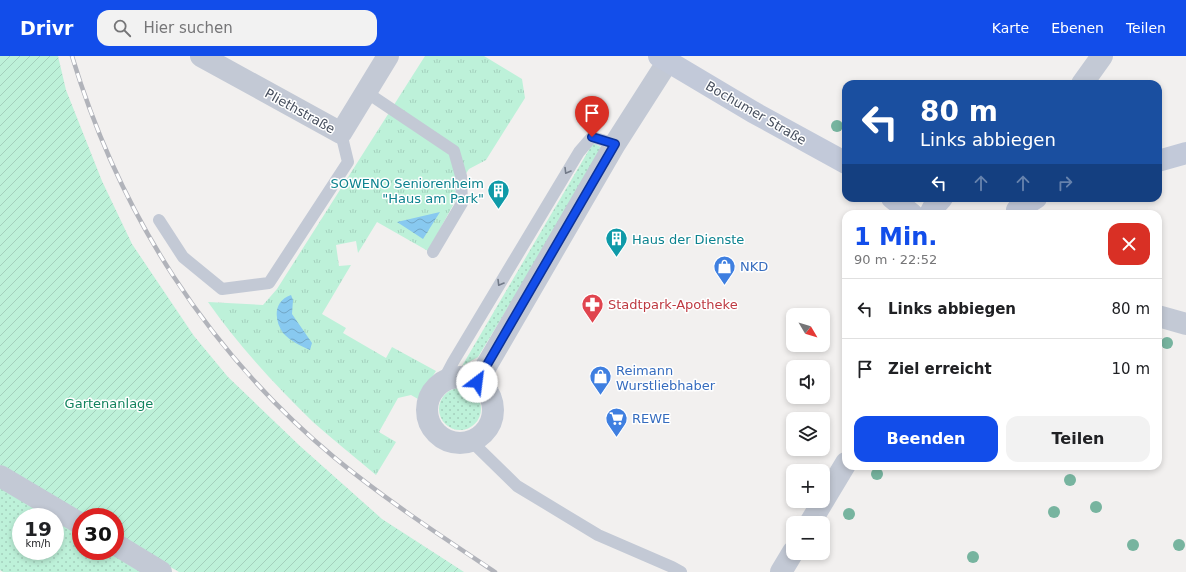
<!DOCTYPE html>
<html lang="de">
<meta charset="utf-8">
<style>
:root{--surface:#fff;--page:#f2f2f2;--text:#202124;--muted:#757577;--line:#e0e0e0;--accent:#124dea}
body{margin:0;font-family:"DejaVu Sans",sans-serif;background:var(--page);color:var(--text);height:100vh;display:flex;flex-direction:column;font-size:15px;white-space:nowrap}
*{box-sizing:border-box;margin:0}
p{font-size:13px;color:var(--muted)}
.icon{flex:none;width:22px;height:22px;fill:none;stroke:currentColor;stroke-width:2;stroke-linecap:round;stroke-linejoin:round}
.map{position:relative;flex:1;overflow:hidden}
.panel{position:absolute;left:842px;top:154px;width:320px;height:260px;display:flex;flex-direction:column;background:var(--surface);border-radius:12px;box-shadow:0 2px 6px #0003}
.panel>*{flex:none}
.banner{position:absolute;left:842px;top:24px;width:320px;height:122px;border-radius:12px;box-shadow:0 2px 6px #0003;background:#1a4fa0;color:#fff;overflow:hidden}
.needle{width:26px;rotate:128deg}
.tools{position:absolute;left:786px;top:252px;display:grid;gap:8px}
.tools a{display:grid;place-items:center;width:44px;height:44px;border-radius:8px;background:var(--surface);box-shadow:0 2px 6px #0003;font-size:20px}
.speed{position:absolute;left:12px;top:452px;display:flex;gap:8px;font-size:20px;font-weight:700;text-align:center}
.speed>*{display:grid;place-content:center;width:52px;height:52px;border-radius:50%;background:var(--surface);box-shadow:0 2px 6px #0003;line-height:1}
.speed small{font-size:10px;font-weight:400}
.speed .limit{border:6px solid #d22;background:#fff;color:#111}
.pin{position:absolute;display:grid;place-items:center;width:34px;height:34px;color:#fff;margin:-41px -17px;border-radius:50% 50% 50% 0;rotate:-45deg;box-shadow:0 0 4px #0007}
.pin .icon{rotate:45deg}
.me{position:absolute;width:44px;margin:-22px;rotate:30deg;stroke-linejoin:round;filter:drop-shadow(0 0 3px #0008)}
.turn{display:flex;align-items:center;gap:14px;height:84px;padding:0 12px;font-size:18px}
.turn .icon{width:52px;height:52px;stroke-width:2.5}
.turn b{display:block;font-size:28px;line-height:34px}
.lanes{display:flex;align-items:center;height:38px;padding:0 12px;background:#0003;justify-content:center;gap:20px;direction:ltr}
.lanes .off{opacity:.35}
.round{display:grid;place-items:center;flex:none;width:42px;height:42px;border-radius:12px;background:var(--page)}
.head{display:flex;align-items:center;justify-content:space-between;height:68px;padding:0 12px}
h1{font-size:24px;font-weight:600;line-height:30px;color:var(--accent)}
.action{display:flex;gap:8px;margin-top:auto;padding:8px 12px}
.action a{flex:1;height:46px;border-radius:12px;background:var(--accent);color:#fff;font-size:16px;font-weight:600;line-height:46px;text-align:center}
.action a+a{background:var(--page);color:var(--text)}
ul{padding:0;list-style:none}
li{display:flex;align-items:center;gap:12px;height:60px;padding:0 12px;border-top:1px solid var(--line)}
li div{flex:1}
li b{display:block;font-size:15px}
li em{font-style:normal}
header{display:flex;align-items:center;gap:24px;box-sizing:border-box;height:56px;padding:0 20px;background:var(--accent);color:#fff}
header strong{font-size:19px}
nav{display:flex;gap:22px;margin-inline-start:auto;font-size:14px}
.search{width:280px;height:36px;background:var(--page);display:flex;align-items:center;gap:10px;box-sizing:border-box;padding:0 14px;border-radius:12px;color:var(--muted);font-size:15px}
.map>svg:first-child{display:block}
</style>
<header>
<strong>Drivr</strong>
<div class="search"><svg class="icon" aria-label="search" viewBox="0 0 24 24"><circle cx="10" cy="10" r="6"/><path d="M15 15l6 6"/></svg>Hier suchen</div>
<nav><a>Karte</a><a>Ebenen</a><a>Teilen</a></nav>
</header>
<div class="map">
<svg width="1186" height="516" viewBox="0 0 1186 516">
<defs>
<pattern id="grass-dots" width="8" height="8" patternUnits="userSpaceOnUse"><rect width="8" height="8" fill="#bdf1d9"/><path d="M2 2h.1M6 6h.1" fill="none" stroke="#a4d0bd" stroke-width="1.8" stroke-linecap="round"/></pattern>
<pattern id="park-tufts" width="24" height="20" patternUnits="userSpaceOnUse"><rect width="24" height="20" fill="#bdf1d9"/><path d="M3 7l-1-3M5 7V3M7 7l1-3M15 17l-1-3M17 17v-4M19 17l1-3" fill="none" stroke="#a4d0bd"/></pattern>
<pattern id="garden-furrows" width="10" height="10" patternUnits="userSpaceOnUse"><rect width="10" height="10" fill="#bdf1d9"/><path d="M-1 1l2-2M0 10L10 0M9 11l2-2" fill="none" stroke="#a4d0bd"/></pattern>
<pattern id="water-waves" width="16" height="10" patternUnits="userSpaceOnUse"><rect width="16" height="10" fill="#88c9f0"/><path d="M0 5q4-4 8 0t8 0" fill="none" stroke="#71a6c6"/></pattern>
</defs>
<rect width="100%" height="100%" fill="#f2f0ef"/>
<path fill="url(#grass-dots)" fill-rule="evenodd" d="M 593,87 L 601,91 L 602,96 L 478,301 L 462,310 Z
M439 353a21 21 0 1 1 42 0a21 21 0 1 1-42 0Z
M 0,409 L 86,461 L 81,461 L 81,495 L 115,495 L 147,516 L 3,516 L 0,514 ZM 21,461 L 55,461 L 55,495 L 21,495 Z"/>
<path fill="url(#park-tufts)" d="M 425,0 L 484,0 L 522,23 L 525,42 L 486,104 L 469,113 L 455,134 L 458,140 L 428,195 L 377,166 L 358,197 L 356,185 L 336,189 L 339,210 L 351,209 L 322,258 L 346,272 L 343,277 L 386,302 L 392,291 L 436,315 L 418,343 L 411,339 L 398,342 L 379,376 L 396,386 L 376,419 C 355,401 333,384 313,366 C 275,329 238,289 208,246 L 263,249 L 277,233 Z"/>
<path fill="url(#garden-furrows)" d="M 0,0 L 58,0 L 66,34 L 102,125 L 132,188 L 194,280 L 228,321 L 300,390 L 382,463 L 464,516 L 179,516 L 115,479 L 115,461 L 86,461 L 0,409 Z"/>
<path fill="url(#water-waves)" d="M 440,156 L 423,183 L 397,166 Z
M 291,239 L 293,244 L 292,258 L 312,287 L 310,294 C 301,290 290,285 283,277 C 274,264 273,245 291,239 Z"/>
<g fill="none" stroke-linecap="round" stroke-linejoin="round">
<path stroke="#c3c9d5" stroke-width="12" d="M 366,36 L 454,95 L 461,120 L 462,147 L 433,196
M 159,164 L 183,201 L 222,233 L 269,227 L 348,106 L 341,77
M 443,325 L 453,306 L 579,96 L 592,81 L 615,88
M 471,385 L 517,430 L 598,479 L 672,511 L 681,516"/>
<path stroke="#c3c9d5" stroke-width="22" d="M 201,0 L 341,77 L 388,0
M 1082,28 L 1102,0
M 1158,260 L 1186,268
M427 354a33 33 0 1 1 66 0a33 33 0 1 1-66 0Z
M 477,326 L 615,88 L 668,5
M 0,420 L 81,468
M 810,467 L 846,407
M 115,488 L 161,516
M 781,516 L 793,496"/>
<path stroke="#c2c9d9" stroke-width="22" d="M 659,0 L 753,56 L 846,107
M 1158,105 L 1186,97
M 892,142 L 912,158
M 1017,154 L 1036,142
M 930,158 L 933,152 L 942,142"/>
<defs>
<path id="rail" d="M 72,0 C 120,159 208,296 335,402 C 386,444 441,480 495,516"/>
</defs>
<use href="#rail" stroke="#b1b3ba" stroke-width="4.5"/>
<use href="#rail" stroke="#fff" stroke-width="3" stroke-dasharray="9" stroke-linecap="butt"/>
</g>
<g fill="#77b49f">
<circle cx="837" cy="70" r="6"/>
<circle cx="1167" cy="287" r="6"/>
<circle cx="877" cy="418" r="6"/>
<circle cx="1070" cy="424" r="6"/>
<circle cx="1096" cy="451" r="6"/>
<circle cx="1054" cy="456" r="6"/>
<circle cx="849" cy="458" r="6"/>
<circle cx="1133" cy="489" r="6"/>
<circle cx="1179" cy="489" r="6"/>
<circle cx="973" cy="501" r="6"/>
</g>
<defs><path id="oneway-chevron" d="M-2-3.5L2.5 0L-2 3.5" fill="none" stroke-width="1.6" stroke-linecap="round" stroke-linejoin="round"/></defs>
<g stroke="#727a88">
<use href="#oneway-chevron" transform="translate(567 115) rotate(121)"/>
<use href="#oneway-chevron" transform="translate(500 227) rotate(121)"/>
</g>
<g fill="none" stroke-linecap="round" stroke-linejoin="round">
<defs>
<path id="route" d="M 477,326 L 615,88 L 592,81"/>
</defs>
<use href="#route" stroke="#0c3298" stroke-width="10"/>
<use href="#route" stroke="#124dea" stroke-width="7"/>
</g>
<defs>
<symbol id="building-pin" viewBox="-11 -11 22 30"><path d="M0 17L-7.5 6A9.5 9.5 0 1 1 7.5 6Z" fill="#0f9aa8" stroke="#fff"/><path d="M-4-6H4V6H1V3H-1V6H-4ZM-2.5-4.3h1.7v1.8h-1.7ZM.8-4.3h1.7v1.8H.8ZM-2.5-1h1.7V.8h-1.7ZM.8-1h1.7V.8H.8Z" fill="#fff"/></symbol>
<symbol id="shop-pin" viewBox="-11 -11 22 30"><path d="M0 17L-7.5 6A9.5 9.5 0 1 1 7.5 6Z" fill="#3f7fe0" stroke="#fff"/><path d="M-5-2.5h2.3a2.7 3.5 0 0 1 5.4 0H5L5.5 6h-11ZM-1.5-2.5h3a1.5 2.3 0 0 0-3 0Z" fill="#fff"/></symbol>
<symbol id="pharmacy-pin" viewBox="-11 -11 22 30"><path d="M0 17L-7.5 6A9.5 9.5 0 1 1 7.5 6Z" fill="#e0444e" stroke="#fff"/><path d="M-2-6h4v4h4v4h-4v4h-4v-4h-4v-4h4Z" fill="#fff"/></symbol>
<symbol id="supermarket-pin" viewBox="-11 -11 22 30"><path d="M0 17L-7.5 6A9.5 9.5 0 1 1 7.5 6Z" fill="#3f7fe0" stroke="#fff"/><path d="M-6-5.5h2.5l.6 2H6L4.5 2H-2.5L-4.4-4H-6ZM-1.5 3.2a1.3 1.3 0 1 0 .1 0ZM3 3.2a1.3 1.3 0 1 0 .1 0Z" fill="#fff"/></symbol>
</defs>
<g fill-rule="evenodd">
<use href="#building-pin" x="486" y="122" width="25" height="34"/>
<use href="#building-pin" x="604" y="170" width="25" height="34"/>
<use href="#shop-pin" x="712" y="198" width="25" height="34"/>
<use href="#pharmacy-pin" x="580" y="236" width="25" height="34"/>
<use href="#shop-pin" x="588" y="308" width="25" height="34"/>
<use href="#supermarket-pin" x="604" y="350" width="25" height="34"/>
</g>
<g text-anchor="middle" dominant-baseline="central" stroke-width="3" stroke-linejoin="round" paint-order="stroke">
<g font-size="13" fill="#474f5e" stroke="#fff">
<text transform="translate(300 55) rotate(29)">Pliethstraße</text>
<text transform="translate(756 57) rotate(30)">Bochumer Straße</text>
</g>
<g font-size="13" fill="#0d838f" stroke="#fff" text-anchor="end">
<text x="484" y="127">SOWENO Seniorenheim<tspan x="484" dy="15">"Haus am Park"</tspan></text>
<text x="632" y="183" text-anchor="start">Haus der Dienste</text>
</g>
<g font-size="13" fill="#366cbe" stroke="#fff" text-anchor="start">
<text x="740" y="210">NKD</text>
<text x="616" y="314">Reimann<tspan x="616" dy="15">Wurstliebhaber</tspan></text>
<text x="632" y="362">REWE</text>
</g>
<g font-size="13" fill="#be3a42" stroke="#fff" text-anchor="start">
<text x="608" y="248">Stadtpark-Apotheke</text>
</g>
<g font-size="13" fill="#13835e" stroke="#fff">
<text x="109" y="347">Gartenanlage</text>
</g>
</g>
</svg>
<div class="tools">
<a><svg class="needle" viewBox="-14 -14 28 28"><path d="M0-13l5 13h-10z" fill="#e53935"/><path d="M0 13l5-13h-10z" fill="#757577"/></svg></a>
<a><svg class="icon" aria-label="sound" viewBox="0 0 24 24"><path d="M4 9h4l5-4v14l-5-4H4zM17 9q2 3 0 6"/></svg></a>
<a><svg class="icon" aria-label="layers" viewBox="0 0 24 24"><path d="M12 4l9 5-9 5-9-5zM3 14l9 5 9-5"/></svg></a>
<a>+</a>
<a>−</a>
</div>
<div class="speed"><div>19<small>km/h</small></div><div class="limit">30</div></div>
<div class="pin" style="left:592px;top:81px;background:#d93025"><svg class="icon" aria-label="arrive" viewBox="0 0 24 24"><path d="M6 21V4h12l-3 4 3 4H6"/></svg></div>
<svg class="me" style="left:477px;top:326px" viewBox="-20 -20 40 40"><circle r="19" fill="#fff"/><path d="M0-13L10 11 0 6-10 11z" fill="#124dea"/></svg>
<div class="banner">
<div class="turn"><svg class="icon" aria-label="left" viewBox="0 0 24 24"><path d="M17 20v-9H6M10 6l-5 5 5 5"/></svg><div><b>80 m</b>Links abbiegen</div></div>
<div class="lanes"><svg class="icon" aria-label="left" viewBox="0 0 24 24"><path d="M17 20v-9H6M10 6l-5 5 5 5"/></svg><svg class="icon off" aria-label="ahead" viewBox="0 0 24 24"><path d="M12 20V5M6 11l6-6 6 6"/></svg><svg class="icon off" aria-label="ahead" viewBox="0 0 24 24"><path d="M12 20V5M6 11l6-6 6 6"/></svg><svg class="icon off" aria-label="right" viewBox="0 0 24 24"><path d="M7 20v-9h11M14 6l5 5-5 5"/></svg></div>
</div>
<section class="panel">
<div class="head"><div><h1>1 Min.</h1><p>90 m · 22:52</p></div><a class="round" style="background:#d93025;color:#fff"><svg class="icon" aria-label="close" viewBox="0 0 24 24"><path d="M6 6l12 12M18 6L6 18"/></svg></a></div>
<ul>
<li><svg class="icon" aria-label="left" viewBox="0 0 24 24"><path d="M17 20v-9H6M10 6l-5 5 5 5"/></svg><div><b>Links abbiegen</b></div><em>80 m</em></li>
<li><svg class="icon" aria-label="arrive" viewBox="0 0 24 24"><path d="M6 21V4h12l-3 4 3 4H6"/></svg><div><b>Ziel erreicht</b></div><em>10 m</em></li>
</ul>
<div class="action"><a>Beenden</a><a>Teilen</a></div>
</section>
</div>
